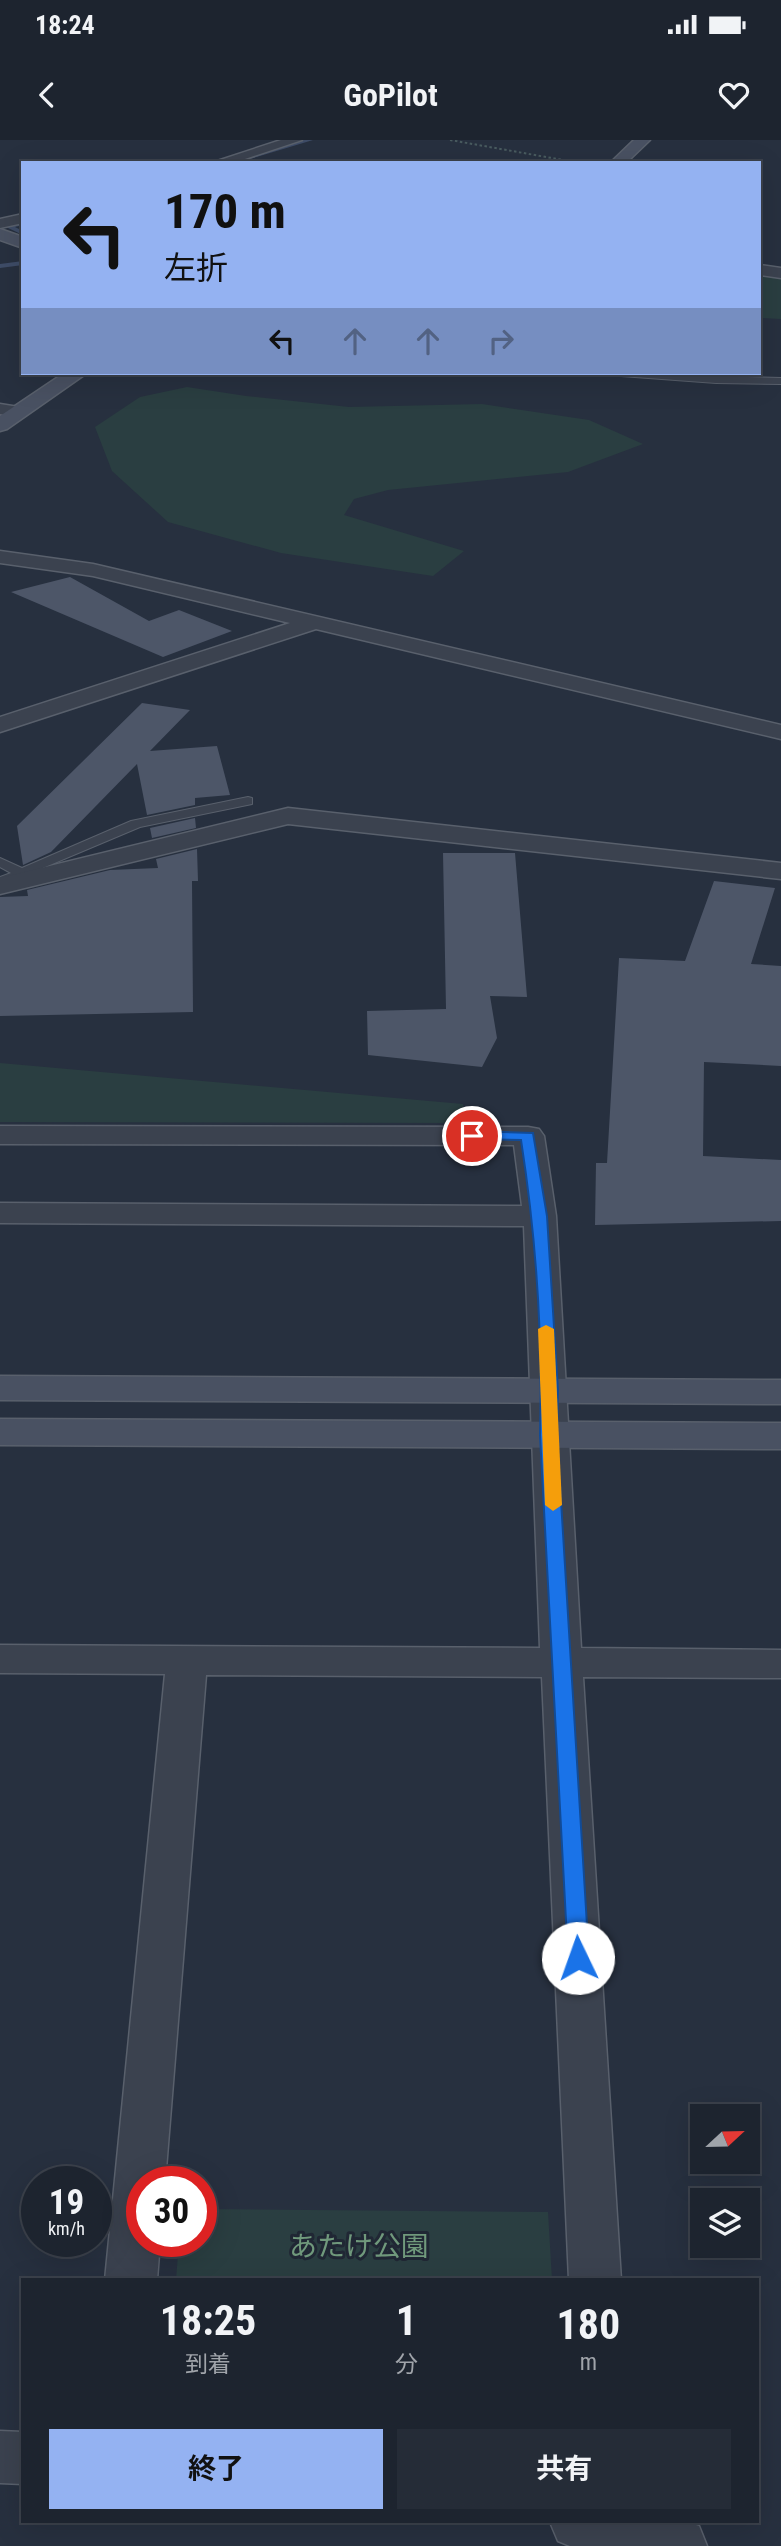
<!DOCTYPE html>
<html lang="ja">
<meta charset="utf-8">
<style>
:root{--surface:#1d242f;--page:#252c37;--text:#f1f3f6;--muted:#a0a4aa;--line:#3b414b;--accent:#94b2f2}
body{margin:0;font-family:"Roboto Condensed","Noto Sans JP",sans-serif;background:var(--page);color:var(--text);height:100vh;display:flex;flex-direction:column;font-size:26px;white-space:nowrap}
*{box-sizing:border-box;margin:0}
p{font-size:23px;color:var(--muted)}
.icon{flex:none;width:38px;height:38px;fill:none;stroke:currentColor;stroke-width:2;stroke-linecap:round;stroke-linejoin:round}
.map{position:relative;flex:1;overflow:hidden}
.drawer{position:absolute;left:21px;top:2138px;width:738px;height:245px;display:flex;flex-direction:column;background:var(--surface);border-radius:0px;box-shadow:0 7px 28px #0002,0 0 0 2px var(--line)}
.drawer>*{flex:none}
.banner{position:absolute;left:21px;top:21px;width:740px;height:214px;border-radius:0px;box-shadow:0 7px 28px #0002,0 0 0 2px var(--line);background:#94b2f2;color:#111;overflow:hidden}
.needle{width:46px;rotate:68deg}
.buttons{position:absolute;left:690px;top:1964px;display:grid;gap:14px}
.buttons a{display:grid;place-items:center;width:70px;height:70px;border-radius:0px;background:var(--surface);box-shadow:0 7px 28px #0002,0 0 0 2px var(--line);font-size:35px}
.speed{position:absolute;left:21px;top:2026px;display:flex;gap:14px;font-size:35px;font-weight:700;text-align:center}
.speed>*{display:grid;place-content:center;width:91px;height:91px;border-radius:50%;background:var(--surface);box-shadow:0 7px 28px #0002,0 0 0 2px var(--line);line-height:1}
.speed small{font-size:18px;font-weight:400}
.speed .limit{border:10px solid #d22;background:#fff;color:#111}
.pin{position:absolute;display:grid;place-items:center;width:60px;height:60px;color:#fff;margin:-30px;border:4px solid #fff;border-radius:50%;box-shadow:0 2px 7px #0007}
.me{position:absolute;width:77px;margin:-38px;rotate:357deg;stroke-linejoin:round;filter:drop-shadow(0 0 5px #0008)}
.turn{display:flex;align-items:center;gap:24px;height:147px;padding:0 28px;font-size:32px}
.turn .icon{width:91px;height:91px;stroke-width:2.5}
.turn b{display:block;font-size:49px;line-height:60px}
.lanes{display:flex;align-items:center;height:66px;padding:0 28px;background:#0003;justify-content:center;gap:35px;direction:ltr}
.lanes .off{opacity:.35}
.eta{display:flex;justify-content:space-evenly;align-items:center;height:119px;text-align:center}
.eta b{font-size:42px;font-weight:700;line-height:49px}
.action{display:flex;gap:14px;margin-top:auto;padding:14px 28px}
.action a{flex:1;height:80px;border-radius:0px;background:var(--accent);color:#111;font-size:28px;font-weight:700;line-height:80px;text-align:center}
.action a+a{background:var(--page);color:var(--text)}
.status{display:flex;justify-content:space-between;align-items:center;height:49px;padding:0 35px;background:var(--surface);direction:ltr}
.status svg{height:19px;fill:currentColor}
header{display:flex;justify-content:space-between;align-items:center;height:91px;padding:0 28px;background:var(--surface);font-size:32px;font-weight:700}
.map>svg:first-child{display:block}
</style>
<div class="status"><b>18:24</b><svg viewBox="0 0 49 12"><path d="M0 12V9h3v3zM5 12V6h3v6zM10 12V3h3v9zM15 12V0h3v12zM26 1h20v11H26zM47 4h2v5h-2z"/></svg></div>
<header><svg class="icon" aria-label="back" viewBox="0 0 24 24"><path d="M15 5l-7 7 7 7"/></svg>GoPilot<svg class="icon" aria-label="heart" viewBox="0 0 24 24"><path d="M12 20l-8-8c-3-5 5-10 8-4 3-6 11-1 8 4z"/></svg></header>
<div class="map">
<svg width="781" height="2406" viewBox="0 0 781 2406">
<rect width="100%" height="100%" fill="#27303f"/>
<path fill="#2a3e41" d="M 760,133 L 781,136 L 781,179 L 760,178 Z
M 187,247 L 246,256 L 349,267 L 482,264 L 589,280 L 643,304 L 568,332 L 388,350 L 354,359 L 344,375 L 464,411 L 433,436 L 281,413 L 168,382 L 112,331 L 95,287 L 140,257 Z
M 0,923 L 463,964 L 467,983 L 0,982 Z
M 201,2069 L 548,2072 L 552,2140 L 176,2140 L 179,2102 L 201,2102 Z"/>
<g fill="none" stroke-linecap="round" stroke-linejoin="round">
<path fill="#3e4c67" fill-rule="evenodd" d="M 304,0 L 313,0 L 240,22 L 235,21 Z
M 23,81 L 23,85 L 15,87 L 23,91 L 23,95 L 6,87 Z
M 23,121 L 23,125 L 0,128 L 0,124 Z"/>
</g>
<path fill="#4d5668" d="M 70,437 L 149,481 L 179,470 L 232,491 L 163,517 L 11,452 Z
M 142,563 L 190,570 L 150,611 L 217,606 L 230,655 L 195,658 L 195,665 L 147,675 L 137,624 L 51,712 L 23,725 L 17,686 Z
M 195,678 L 196,688 L 152,698 L 150,688 Z
M 197,709 L 198,741 L 192,741 L 193,872 L 0,876 L 0,757 L 28,756 L 27,750 L 110,730 L 158,728 L 156,719 Z
M 443,713 L 515,713 L 527,857 L 490,856 L 497,898 L 482,927 L 368,915 L 367,871 L 446,869 Z
M 714,741 L 775,748 L 751,824 L 781,826 L 781,926 L 704,922 L 703,1016 L 781,1020 L 781,1081 L 595,1085 L 596,1023 L 607,1023 L 619,818 L 685,821 Z"/>
<g fill="none" stroke-linecap="round" stroke-linejoin="round">
<defs>
<path id="lane" d="M 617,233 L 781,238 L 781,244 L 716,243 L 621,236 Z
M 248,657 L 252,658 L 252,664 L 140,687 L 0,746 L 0,737 L 11,733 L 0,727 L 0,718 L 22,728 L 131,681 Z"/>
<path id="street" d="M 281,0 L 302,0 L 233,23 L 211,23 Z
M 23,74 L 23,83 L 0,88 L 0,79 Z
M 760,125 L 781,128 L 781,138 L 760,135 Z
M 0,264 L 25,268 L 28,272 L 19,277 L 0,274 Z
M 0,411 L 93,424 L 781,585 L 781,599 L 316,489 L 0,592 L 0,577 L 290,483 L 93,436 L 0,423 Z
M 288,668 L 781,723 L 781,739 L 288,684 L 0,754 L 0,738 Z
M 0,986 L 528,987 L 539,989 L 544,996 L 556,1076 L 581,1508 L 781,1510 L 781,1538 L 583,1537 L 621,2140 L 569,2140 L 542,1537 L 206,1535 L 165,2042 L 142,2042 L 142,2102 L 160,2102 L 157,2140 L 105,2140 L 165,1534 L 0,1533 L 0,1505 L 540,1508 L 524,1086 L 0,1083 L 0,1063 L 522,1066 L 514,1005 L 0,1004 Z
M 0,2291 L 23,2292 L 23,2344 L 0,2343 Z
M 550,2382 L 687,2382 L 699,2386 L 707,2406 L 570,2406 L 558,2401 Z"/>
<path id="secondary" d="M 634,0 L 650,0 L 626,23 L 610,23 Z
M 0,89 L 23,97 L 23,108 L 0,100 Z
M 64,233 L 87,233 L 7,289 L 0,291 L 0,276 Z
M 0,1236 L 781,1240 L 781,1264 L 0,1260 Z
M 0,1279 L 781,1283 L 781,1309 L 0,1305 Z"/>
</defs>
<use href="#lane" stroke="#59606c" stroke-width="2"/>
<use href="#street" stroke="#59606c" stroke-width="3"/>
<use href="#secondary" stroke="#59606c" stroke-width="3"/>
<path stroke="#495b5f" stroke-width="2" stroke-dasharray="2.5 2.5" stroke-linecap="butt" d="M 450,0 L 580,23"/>
<use href="#lane" fill="#3b424f" fill-rule="evenodd"/>
<use href="#street" fill="#3b424f" fill-rule="evenodd"/>
<use href="#secondary" fill="#495162" fill-rule="evenodd"/>
</g>
<path fill="#1a73e8" stroke="#114b97" stroke-width="2" d="M 472,991 L 533,993 L 547,1076 L 558,1250 L 557,1295 L 589,1818 L 586,1824 L 578,1826 L 571,1824 L 568,1818 L 540,1295 C 543,1197 536,1097 521,1000 L 467,999 L 467,993 Z"/>
<path fill="#f59e0b" d="M 546,1185 L 554,1189 L 562,1365 L 553,1371 L 545,1365 L 538,1189 Z"/>
<g text-anchor="middle" dominant-baseline="central" stroke-width="6" stroke-linejoin="round" paint-order="stroke">
<g font-size="28" fill="#70997c" stroke="#202734">
<text x="359" y="2106">あたけ公園</text>
</g>
</g>
</svg>
<div class="buttons">
<a><svg class="needle" viewBox="-14 -14 28 28"><path d="M0-13l5 13h-10z" fill="#e53935"/><path d="M0 13l5-13h-10z" fill="#a0a4aa"/></svg></a>
<a><svg class="icon" aria-label="layers" viewBox="0 0 24 24"><path d="M12 4l9 5-9 5-9-5zM3 14l9 5 9-5"/></svg></a>
</div>
<div class="speed"><div>19<small>km/h</small></div><div class="limit">30</div></div>
<div class="pin" style="left:472px;top:996px;background:#d93025"><svg class="icon" aria-label="arrive" viewBox="0 0 24 24"><path d="M6 21V4h12l-3 4 3 4H6"/></svg></div>
<svg class="me" style="left:578px;top:1818px" viewBox="-20 -20 40 40"><circle r="19" fill="#fff"/><path d="M0-13L10 11 0 6-10 11z" fill="#1a73e8"/></svg>
<div class="banner">
<div class="turn"><svg class="icon" aria-label="left" viewBox="0 0 24 24"><path d="M17 20v-9H6M10 6l-5 5 5 5"/></svg><div><b>170 m</b>左折</div></div>
<div class="lanes"><svg class="icon" aria-label="left" viewBox="0 0 24 24"><path d="M17 20v-9H6M10 6l-5 5 5 5"/></svg><svg class="icon off" aria-label="ahead" viewBox="0 0 24 24"><path d="M12 20V5M6 11l6-6 6 6"/></svg><svg class="icon off" aria-label="ahead" viewBox="0 0 24 24"><path d="M12 20V5M6 11l6-6 6 6"/></svg><svg class="icon off" aria-label="right" viewBox="0 0 24 24"><path d="M7 20v-9h11M14 6l5 5-5 5"/></svg></div>
</div>
<section class="drawer">
<div class="eta">
<div><b>18:25</b><p>到着</p></div>
<div><b>1</b><p>分</p></div>
<div><b>180</b><p>m</p></div>
</div>
<div class="action"><a>終了</a><a>共有</a></div>
</section>
</div>
